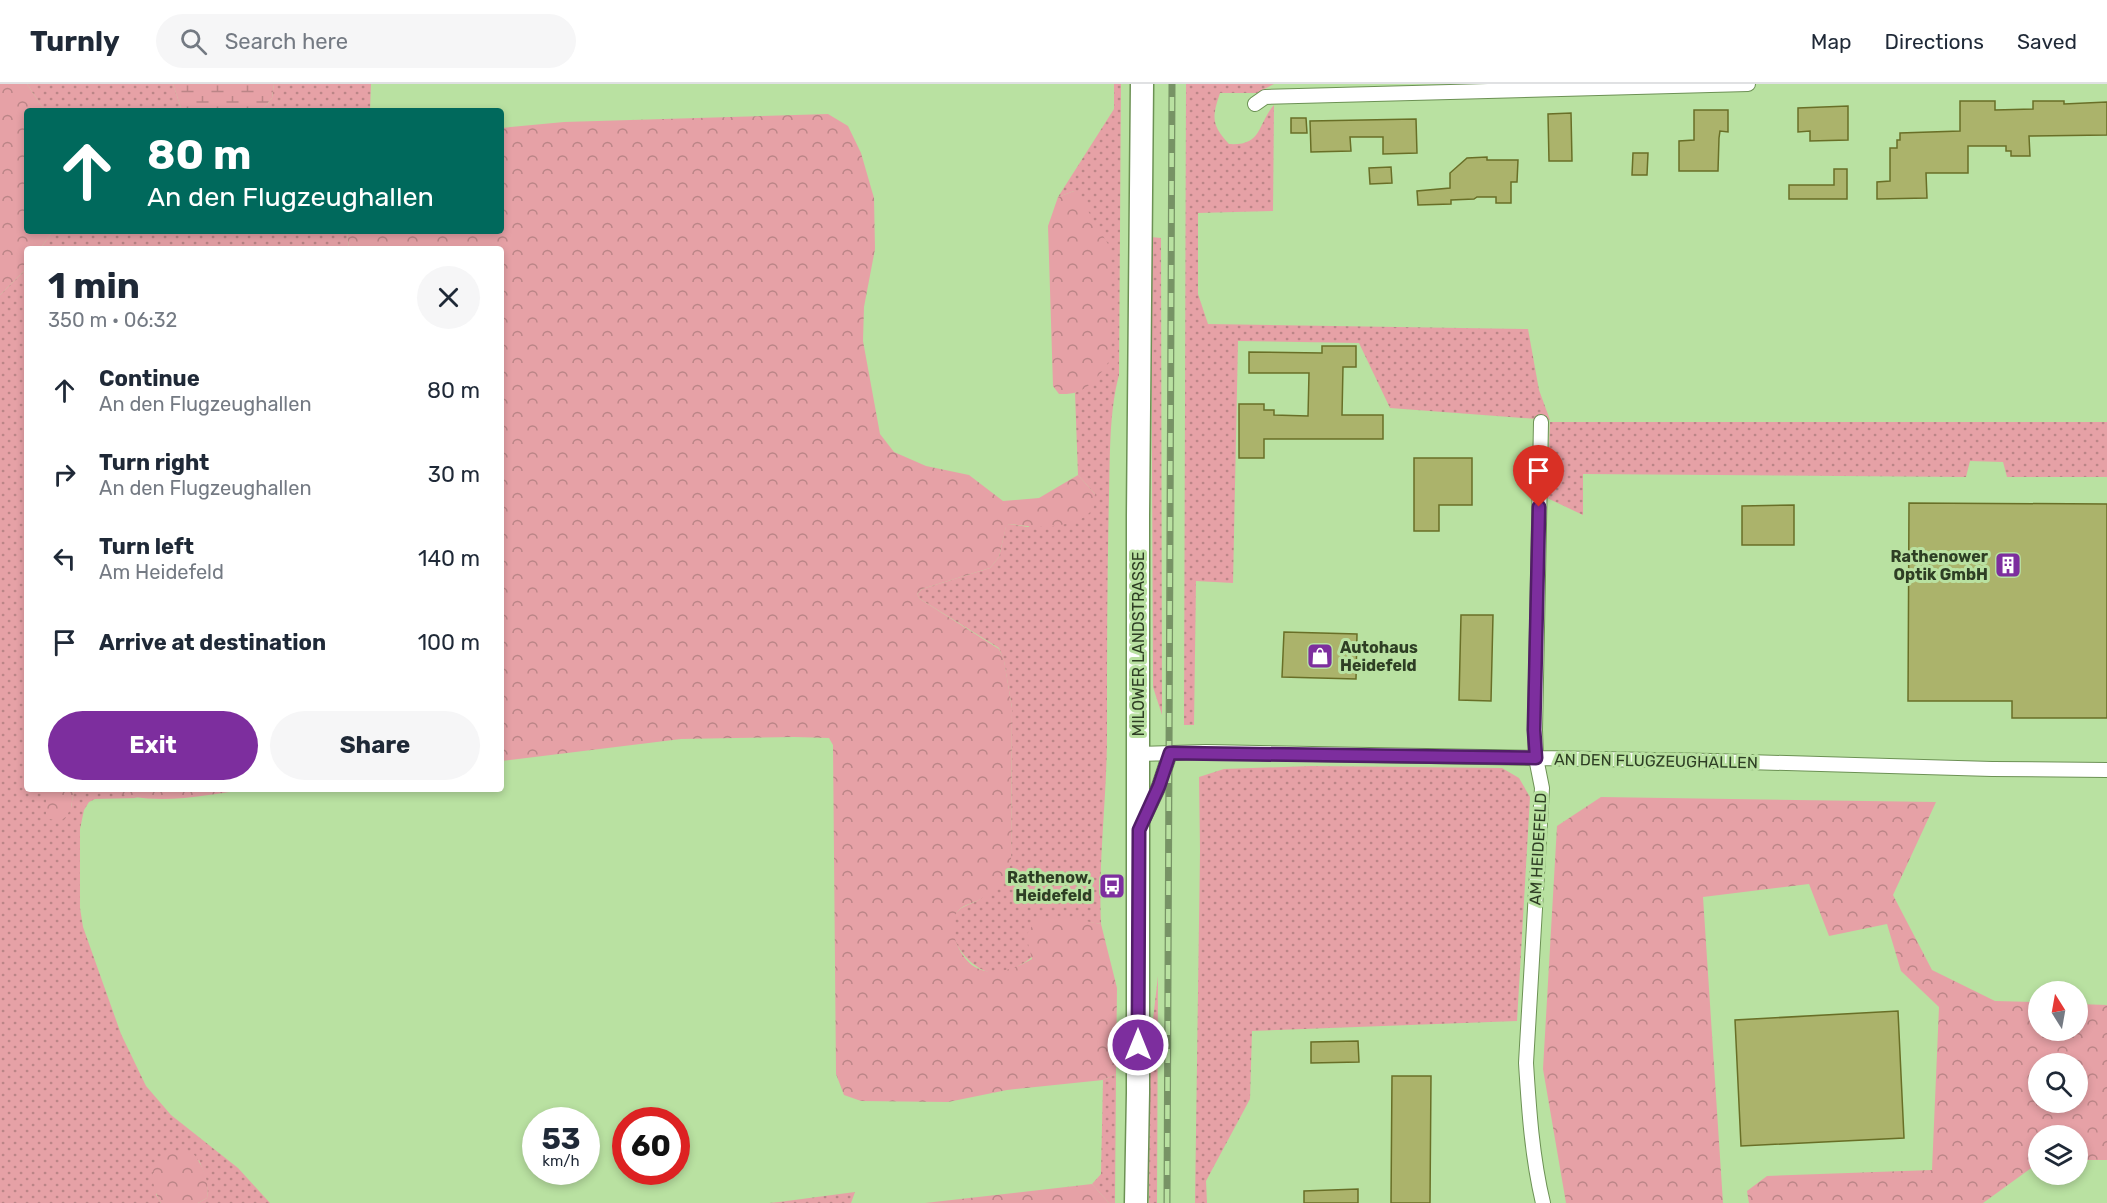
<!DOCTYPE html>
<meta charset="utf-8">
<style>
:root{--surface:#fff;--page:#f6f6f7;--text:#1f2937;--muted:#747a83;--line:#e0e1e3;--accent:#7d2e9e}
body{margin:0;font-family:Rubik,sans-serif;background:var(--page);color:var(--text);height:100vh;display:flex;flex-direction:column;font-size:22px;white-space:nowrap}
*{box-sizing:border-box;margin:0}
p{font-size:20px;color:var(--muted)}
.icon{flex:none;width:33px;height:33px;fill:none;stroke:currentColor;stroke-width:2;stroke-linecap:round;stroke-linejoin:round}
.map{position:relative;flex:1;overflow:hidden}
.details{position:absolute;left:24px;top:162px;width:480px;height:546px;display:flex;flex-direction:column;background:var(--surface);border-radius:6px;box-shadow:0 3px 9px #0003}
.details>*{flex:none}
.hud{position:absolute;left:24px;top:24px;width:480px;height:126px;border-radius:6px;box-shadow:0 3px 9px #0003;background:#00695c;color:#fff;overflow:hidden}
.needle{width:39px;rotate:349deg}
.controls{position:absolute;left:2028px;top:897px;display:grid;gap:12px}
.controls a{display:grid;place-items:center;width:60px;height:60px;border-radius:50%;background:var(--surface);box-shadow:0 3px 9px #0003;font-size:30px}
.speed{position:absolute;left:522px;top:1023px;display:flex;gap:12px;font-size:30px;font-weight:700;text-align:center}
.speed>*{display:grid;place-content:center;width:78px;height:78px;border-radius:50%;background:var(--surface);box-shadow:0 3px 9px #0003;line-height:1}
.speed small{font-size:15px;font-weight:400}
.speed .limit{border:9px solid #d22;background:#fff;color:#111}
.pin{position:absolute;display:grid;place-items:center;width:51px;height:51px;color:#fff;margin:-62px -26px;border-radius:50% 50% 50% 0;rotate:-45deg;box-shadow:0 0 6px #0007}
.pin .icon{rotate:45deg}
.me{position:absolute;width:66px;margin:-33px;rotate:0deg;stroke-linejoin:round;filter:drop-shadow(0 0 4px #0008)}
.turn{display:flex;align-items:center;gap:21px;height:126px;padding:0 24px;font-size:27px}
.turn .icon{width:78px;height:78px;stroke-width:2.5}
.turn b{display:block;font-size:42px;line-height:51px}
.round{display:grid;place-items:center;flex:none;width:63px;height:63px;border-radius:32px;background:var(--page)}
.headline{display:flex;align-items:center;justify-content:space-between;height:102px;padding:0 24px}
h1{font-size:36px;font-weight:700;line-height:45px}
.cta{display:flex;gap:12px;margin-top:auto;padding:12px 24px}
.cta a{flex:1;height:69px;border-radius:36px;background:var(--accent);color:#fff;font-size:24px;font-weight:700;line-height:69px;text-align:center}
.cta a+a{background:var(--page);color:var(--text)}
ul{padding:0;list-style:none}
li{display:flex;align-items:center;gap:18px;height:84px;padding:0 24px}
li div{flex:1}
li b{display:block;font-size:22px}
li em{font-style:normal}
header{display:flex;align-items:center;gap:36px;box-sizing:border-box;height:84px;padding:0 30px;background:var(--surface);border-bottom:2px solid var(--line)}
header strong{font-size:28px}
nav{display:flex;gap:33px;margin-inline-start:auto;font-size:21px}
.search{width:420px;height:54px;background:var(--page);display:flex;align-items:center;gap:15px;box-sizing:border-box;padding:0 21px;border-radius:33px;color:var(--muted);font-size:22px}
.map>svg:first-child{display:block}
</style>
<header>
<strong>Turnly</strong>
<div class="search"><svg class="icon" aria-label="search" viewBox="0 0 24 24"><circle cx="10" cy="10" r="6"/><path d="M15 15l6 6"/></svg>Search here</div>
<nav><a>Map</a><a>Directions</a><a>Saved</a></nav>
</header>
<div class="map">
<svg width="2107" height="1119" viewBox="0 0 2107 1119">
<defs>
<pattern id="grass-dots" width="8" height="8" patternUnits="userSpaceOnUse" patternTransform="scale(1.5)"><rect width="8" height="8" fill="#e6a1a6"/><path d="M2 2h.1M6 6h.1" fill="none" stroke="#bb8587" stroke-width="1.8" stroke-linecap="round"/></pattern>
<pattern id="forest-crowns" width="20" height="18" patternUnits="userSpaceOnUse" patternTransform="scale(1.5)"><rect width="20" height="18" fill="#e6a1a6"/><path d="M2 6a3 3 0 1 1 6 0M12 15a3 3 0 1 1 6 0" fill="none" stroke="#bb8587"/></pattern>
<pattern id="wetland-marsh" width="20" height="14" patternUnits="userSpaceOnUse" patternTransform="scale(1.5)"><rect width="20" height="14" fill="#e6a1a6"/><path d="M1 5h8M5 5V1M11 12h8M15 12V8" fill="none" stroke="#bb8587"/></pattern>
</defs>
<rect width="100%" height="100%" fill="#b9e1a1"/>
<path fill="url(#grass-dots)" d="M 27,0 L 173,0 L 182,27 L 45,27 Z
M 274,0 L 371,0 L 370,27 L 261,27 L 272,14 Z
M 1114,0 L 1121,0 L 1119,291 C 1109,327 1110,376 1109,413 C 1107,492 1107,571 1107,650 C 1107,714 1098,777 1101,840 L 1062,834 C 1050,850 1039,872 1020,881 C 1014,885 1001,889 994,889 C 972,888 943,853 954,832 C 959,823 968,821 977,817 C 988,811 1002,790 1011,780 L 1012,624 L 1004,577 L 999,564 L 920,515 L 917,510 L 922,505 L 990,484 L 999,473 L 1006,442 L 1009,440 L 1028,443 L 1095,410 L 1078,391 L 1075,309 L 1094,296 L 1074,107 L 1058,113 L 1114,25 Z
M 1186,0 L 1274,0 L 1257,9 L 1220,9 C 1212,33 1211,41 1229,60 C 1263,62 1257,40 1274,21 L 1273,127 L 1198,129 L 1198,210 L 1208,240 L 1528,245 L 1539,306 L 1550,336 L 1390,324 L 1359,259 L 1238,257 L 1233,499 L 1196,497 L 1194,641 L 1184,641 Z
M 53,147 L 347,147 L 349,165 L 40,165 Z
M 1151,153 L 1161,154 L 1162,631 L 1153,603 Z
M 27,184 L 27,705 L 46,705 L 46,733 L 71,724 L 74,705 L 106,705 L 138,714 L 95,715 L 89,718 L 84,726 L 80,745 L 80,824 L 83,843 L 121,950 L 146,1002 L 171,1031 L 238,1084 L 270,1119 L 198,1119 L 207,1114 C 209,1100 204,1089 199,1076 L 156,1110 L 161,1119 L 0,1119 L 0,211 Z
M 1550,338 L 2107,338 L 2107,393 L 2007,393 L 2003,378 L 1970,377 L 1966,393 L 1583,390 L 1583,431 L 1547,414 Z
M 1311,682 L 1502,684 L 1519,694 L 1530,713 L 1517,937 L 1252,947 L 1250,1015 L 1206,1097 L 1207,1119 L 1195,1119 L 1200,767 L 1199,693 L 1224,685 Z
M 1158,892 L 1157,1119 L 1149,1119 L 1150,962 Z
M 1116,990 L 1115,1119 L 1109,1119 L 1092,1100 L 1101,1090 L 1103,996 Z
M 855,1108 L 851,1119 L 769,1119 L 779,1118 Z"/>
<path fill="url(#forest-crowns)" fill-rule="evenodd" d="M 0,0 L 27,0 L 45,27 L 27,27 L 27,147 L 53,147 L 40,165 L 27,165 L 27,184 L 0,211 Z
M 828,30 L 848,42 L 861,69 L 874,114 L 875,165 L 864,223 L 863,257 L 880,350 L 894,368 L 926,382 L 969,391 L 1003,417 L 1039,414 L 1078,391 L 1095,410 C 1094,414 1095,421 1093,424 C 1080,447 1030,443 1009,440 L 1006,443 L 999,473 L 990,484 L 922,505 L 917,510 L 920,515 L 999,565 L 1004,576 L 1012,624 L 1011,780 C 1002,796 994,808 977,817 C 972,819 965,821 961,824 C 943,838 959,874 975,883 C 994,894 1015,884 1032,875 L 1026,852 C 1030,845 1034,837 1042,834 C 1060,829 1083,837 1101,840 L 1117,904 L 1116,990 L 1103,996 L 1007,1006 L 948,1018 L 861,1017 L 844,1011 L 836,990 L 833,661 L 829,654 L 794,653 L 681,655 L 501,677 L 501,165 L 349,165 L 347,147 L 501,147 L 501,44 L 564,38 Z
M 1074,107 L 1079,112 L 1111,165 L 1109,277 C 1102,289 1088,306 1074,309 C 1069,310 1064,310 1059,310 L 1053,302 L 1048,142 L 1058,113 Z
M 46,705 L 74,705 L 71,724 L 65,735 L 58,737 L 46,734 Z
M 106,705 L 251,705 C 204,711 152,724 106,705 Z
M 1601,713 L 1936,718 L 1893,811 L 1932,886 L 1995,917 L 2038,918 L 2038,946 L 2078,946 L 2078,920 L 2107,921 L 2107,1076 L 2078,1076 L 2078,1052 L 2038,1052 L 2038,1079 L 1983,1119 L 1749,1119 L 1747,1107 L 1767,1092 L 1932,1086 L 1939,923 L 1901,887 L 1887,840 L 1829,852 L 1809,800 L 1703,813 L 1723,1119 L 1566,1119 L 1543,985 L 1557,742 ZM 2038,980 L 2078,980 L 2078,1018 L 2038,1018 Z
M 177,1067 L 192,1068 C 203,1081 210,1097 207,1114 L 198,1119 L 161,1119 C 153,1106 147,1083 162,1072 C 166,1069 172,1068 177,1067 Z
M 1092,1100 L 1109,1119 L 925,1119 Z"/>
<path fill="url(#wetland-marsh)" d="M 173,0 L 274,0 L 272,14 L 261,27 L 182,27 Z"/>
<path fill="#abb36b" stroke="#696f27" stroke-width="1.5" d="M 1960,17 L 1995,17 L 1995,26 L 2033,25 L 2033,17 L 2064,17 L 2064,20 L 2107,18 L 2107,51 L 2029,52 L 2030,72 L 2011,72 L 2011,67 L 2006,67 L 2006,62 L 1968,62 L 1968,89 L 1926,89 L 1927,114 L 1877,115 L 1877,98 L 1890,97 L 1890,64 L 1897,64 L 1897,56 L 1900,56 L 1900,49 L 1960,47 Z
M 1848,22 L 1848,56 L 1810,57 L 1810,47 L 1798,48 L 1798,24 Z
M 1694,26 L 1728,26 L 1728,48 L 1720,47 L 1719,54 L 1718,87 L 1679,87 L 1679,57 L 1694,56 Z
M 1571,29 L 1572,77 L 1549,77 L 1548,30 Z
M 1291,34 L 1306,34 L 1307,49 L 1291,49 Z
M 1416,35 L 1417,69 L 1383,70 L 1383,53 L 1350,53 L 1351,67 L 1311,68 L 1310,37 Z
M 1633,69 L 1648,69 L 1647,91 L 1632,91 Z
M 1487,73 L 1487,76 L 1518,76 L 1517,98 L 1511,98 L 1511,119 L 1496,119 L 1496,113 L 1477,113 L 1474,115 L 1451,116 L 1451,120 L 1418,121 L 1417,107 L 1450,104 L 1450,89 L 1467,74 Z
M 1391,83 L 1392,99 L 1370,100 L 1369,84 Z
M 1834,85 L 1847,85 L 1847,115 L 1789,115 L 1789,101 L 1834,101 Z
M 1322,262 L 1356,262 L 1356,283 L 1343,283 L 1342,331 L 1383,331 L 1383,355 L 1264,355 L 1264,374 L 1239,374 L 1239,320 L 1264,320 L 1264,326 L 1274,326 L 1274,331 L 1308,332 L 1309,289 L 1249,289 L 1249,268 L 1322,269 Z
M 1414,374 L 1472,374 L 1472,421 L 1439,421 L 1439,447 L 1414,447 Z
M 1909,419 L 2107,420 L 2107,634 L 2012,634 L 2012,617 L 1908,617 Z
M 1794,421 L 1794,461 L 1742,461 L 1742,422 Z
M 1461,531 L 1493,531 L 1491,617 L 1459,616 Z
M 1284,548 L 1357,550 L 1356,595 L 1282,593 Z
M 1898,927 L 1904,1054 L 1741,1062 L 1735,936 Z
M 1358,957 L 1359,978 L 1311,979 L 1311,958 Z
M 1392,992 L 1431,992 L 1430,1119 L 1391,1119 Z
M 1358,1105 L 1358,1119 L 1304,1119 L 1304,1107 Z"/>
<g fill="none" stroke-linecap="round" stroke-linejoin="round">
<defs>
<path id="street" d="M 1255,20 L 1265,13 L 1748,0
M 1541,338 L 1535,646 L 1536,674 L 1542,704 L 1526,979 C 1529,1026 1532,1073 1543,1119
M 1139,670 L 1206,668 L 1713,677 L 1992,685 L 2107,686
M 1142,738 L 1159,702 L 1170,669"/>
<path id="primary" d="M 1136,1119 L 1138,1009 L 1138,432 L 1142,0"/>
</defs>
<use href="#street" stroke="#6c9154" stroke-width="16"/>
<use href="#primary" stroke="#6c9154" stroke-width="25"/>
<use href="#street" stroke="#fff" stroke-width="14"/>
<use href="#primary" stroke="#fff" stroke-width="22"/>
<defs>
<path id="rail" d="M 1167,1119 L 1172,0"/>
</defs>
<use href="#rail" stroke="#779365" stroke-width="7"/>
<use href="#rail" stroke="#b9e1a1" stroke-width="4.5" stroke-dasharray="14" stroke-linecap="butt"/>
</g>
<g fill="none" stroke-linecap="round" stroke-linejoin="round">
<defs>
<path id="route" d="M 1138,961 L 1139,746 L 1159,702 L 1170,669 L 1536,674 L 1534,646 L 1539,423"/>
</defs>
<use href="#route" stroke="#511e67" stroke-width="15"/>
<use href="#route" stroke="#7d2e9e" stroke-width="10"/>
</g>
<defs>
<symbol id="building-square" viewBox="-11 -11 22 22"><rect x="-9" y="-9" width="18" height="18" rx="4" fill="#7d2e9e" stroke="#b9e1a1"/><path d="M-4-6H4V6H1V3H-1V6H-4ZM-2.5-4.3h1.7v1.8h-1.7ZM.8-4.3h1.7v1.8H.8ZM-2.5-1h1.7V.8h-1.7ZM.8-1h1.7V.8H.8Z" fill="#fff"/></symbol>
<symbol id="shop-square" viewBox="-11 -11 22 22"><rect x="-9" y="-9" width="18" height="18" rx="4" fill="#7d2e9e" stroke="#b9e1a1"/><path d="M-5-2.5h2.3a2.7 3.5 0 0 1 5.4 0H5L5.5 6h-11ZM-1.5-2.5h3a1.5 2.3 0 0 0-3 0Z" fill="#fff"/></symbol>
<symbol id="bus-square" viewBox="-11 -11 22 22"><rect x="-9" y="-9" width="18" height="18" rx="4" fill="#7d2e9e" stroke="#b9e1a1"/><path d="M-5-6H5V4H4V6H2V4H-2V6H-4V4H-5ZM-3.5-4V0h7V-4ZM-3.5 1.2v1.5H-2V1.2ZM2 1.2v1.5H3.5V1.2Z" fill="#fff"/></symbol>
</defs>
<g fill-rule="evenodd">
<use href="#building-square" x="1993" y="466" width="30" height="30"/>
<use href="#shop-square" x="1305" y="557" width="30" height="30"/>
<use href="#bus-square" x="1097" y="787" width="30" height="30"/>
</g>
<g text-anchor="middle" dominant-baseline="central" stroke-width="6" stroke-linejoin="round" paint-order="stroke">
<g font-size="16" font-weight="bold" fill="#2e3e24" stroke="#b9e1a1" text-anchor="end">
<text x="1988" y="472">Rathenower<tspan x="1988" dy="18">Optik GmbH</tspan></text>
<text x="1340" y="563" text-anchor="start">Autohaus<tspan x="1340" dy="18">Heidefeld</tspan></text>
<text x="1092" y="793">Rathenow,<tspan x="1092" dy="18">Heidefeld</tspan></text>
</g>
<g font-size="16" fill="#2e3e24" stroke="#b9e1a1">
<text transform="translate(1138 560) rotate(-90)">MILOWER LANDSTRASSE</text>
<text transform="translate(1656 677) rotate(1)">AN DEN FLUGZEUGHALLEN</text>
<text transform="translate(1538 765) rotate(-87)">AM HEIDEFELD</text>
</g>
</g>
</svg>
<div class="controls">
<a><svg class="needle" viewBox="-14 -14 28 28"><path d="M0-13l5 13h-10z" fill="#e53935"/><path d="M0 13l5-13h-10z" fill="#747a83"/></svg></a>
<a><svg class="icon" aria-label="search" viewBox="0 0 24 24"><circle cx="10" cy="10" r="6"/><path d="M15 15l6 6"/></svg></a>
<a><svg class="icon" aria-label="layers" viewBox="0 0 24 24"><path d="M12 4l9 5-9 5-9-5zM3 14l9 5 9-5"/></svg></a>
</div>
<div class="speed"><div>53<small>km/h</small></div><div class="limit">60</div></div>
<div class="pin" style="left:1539px;top:423px;background:#d93025"><svg class="icon" aria-label="arrive" viewBox="0 0 24 24"><path d="M6 21V4h12l-3 4 3 4H6"/></svg></div>
<svg class="me" style="left:1138px;top:961px" viewBox="-20 -20 40 40"><circle r="17" fill="#7d2e9e" stroke="#fff" stroke-width="3"/><path d="M0-11L8 9 0 5-8 9z" fill="#fff"/></svg>
<div class="hud">
<div class="turn"><svg class="icon" aria-label="ahead" viewBox="0 0 24 24"><path d="M12 20V5M6 11l6-6 6 6"/></svg><div><b>80 m</b>An den Flugzeughallen</div></div>
</div>
<section class="details">
<div class="headline"><div><h1>1 min</h1><p>350 m · 06:32</p></div><a class="round"><svg class="icon" aria-label="close" viewBox="0 0 24 24"><path d="M6 6l12 12M18 6L6 18"/></svg></a></div>
<ul>
<li><svg class="icon" aria-label="ahead" viewBox="0 0 24 24"><path d="M12 20V5M6 11l6-6 6 6"/></svg><div><b>Continue</b><p>An den Flugzeughallen</p></div><em>80 m</em></li>
<li><svg class="icon" aria-label="right" viewBox="0 0 24 24"><path d="M7 20v-9h11M14 6l5 5-5 5"/></svg><div><b>Turn right</b><p>An den Flugzeughallen</p></div><em>30 m</em></li>
<li><svg class="icon" aria-label="left" viewBox="0 0 24 24"><path d="M17 20v-9H6M10 6l-5 5 5 5"/></svg><div><b>Turn left</b><p>Am Heidefeld</p></div><em>140 m</em></li>
<li><svg class="icon" aria-label="arrive" viewBox="0 0 24 24"><path d="M6 21V4h12l-3 4 3 4H6"/></svg><div><b>Arrive at destination</b></div><em>100 m</em></li>
</ul>
<div class="cta"><a>Exit</a><a>Share</a></div>
</section>
</div>
